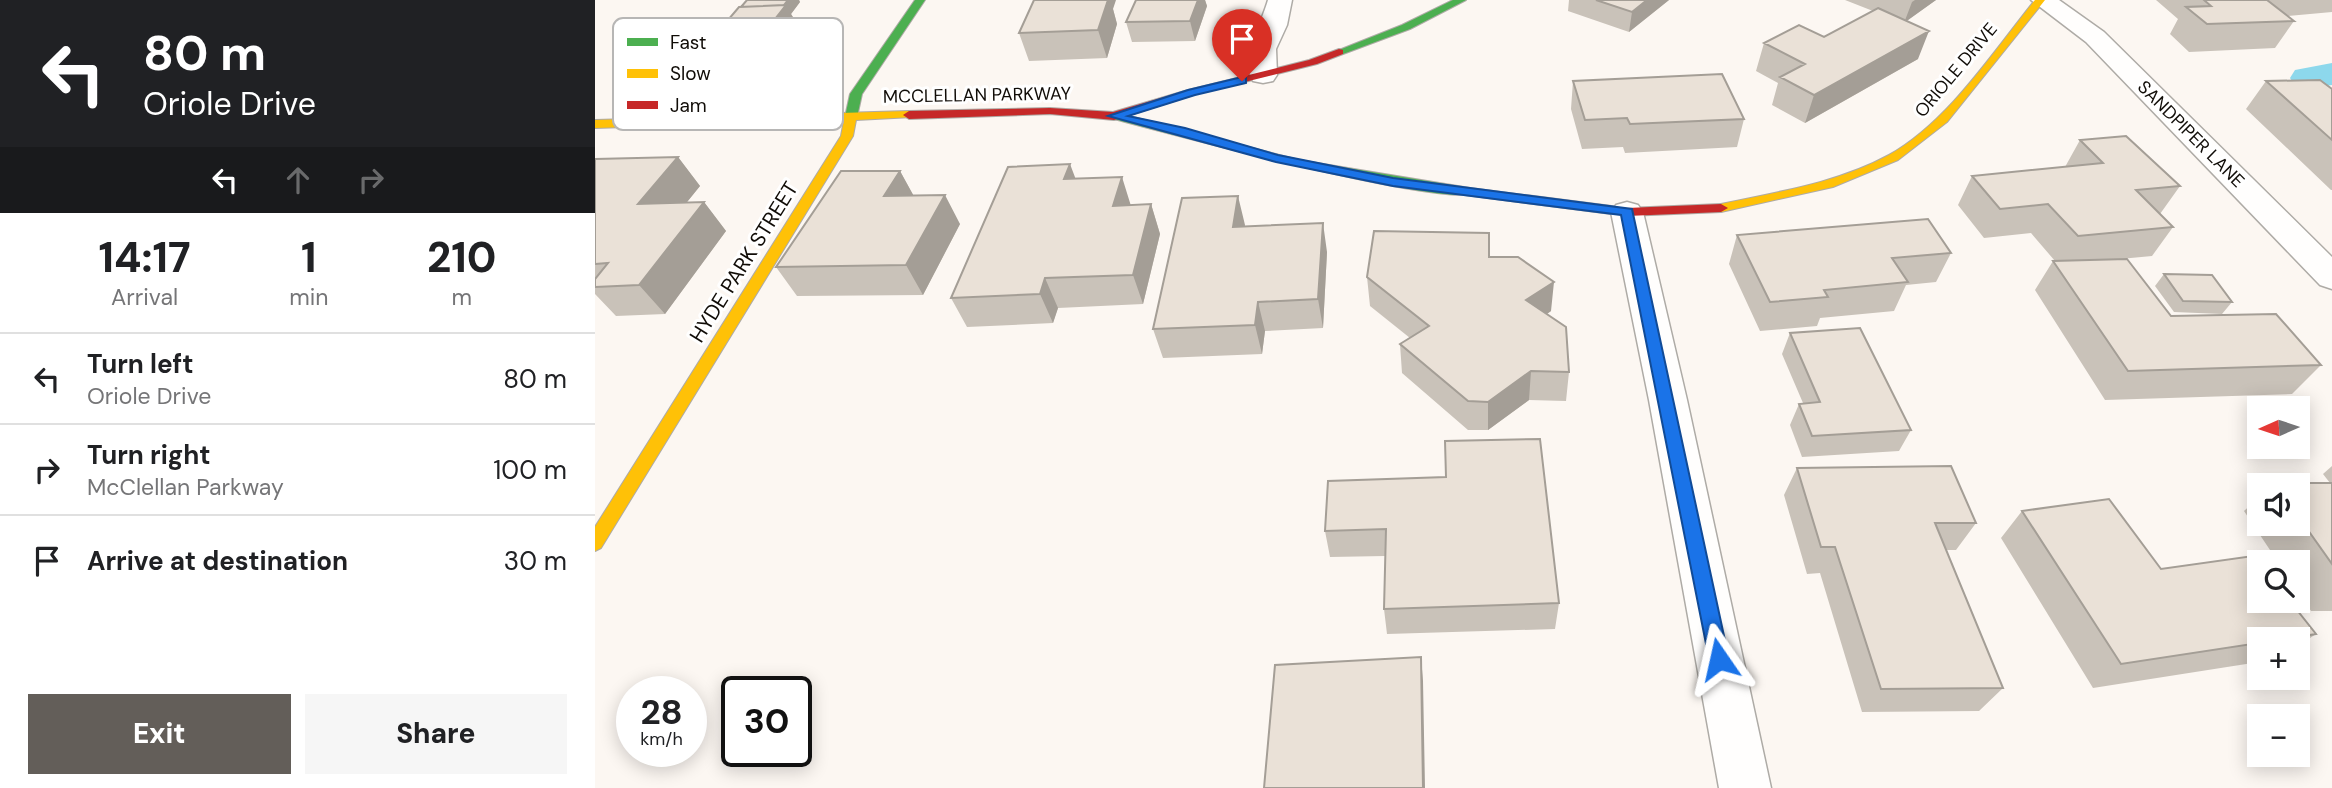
<!DOCTYPE html>
<meta charset="utf-8">
<style>
:root{--surface:#fff;--page:#f6f6f6;--text:#202124;--muted:#757577;--line:#e0e0e0;--accent:#635e59}
body{margin:0;font-family:"DM Sans",sans-serif;background:var(--page);color:var(--text);height:100vh;display:flex;flex-direction:column;font-size:26px;white-space:nowrap}
*{box-sizing:border-box;margin:0}
p{font-size:23px;color:var(--muted)}
.icon{flex:none;width:38px;height:38px;fill:none;stroke:currentColor;stroke-width:2;stroke-linecap:round;stroke-linejoin:round}
.map{position:relative;flex:1;overflow:hidden}
.sheet{display:flex;flex-direction:column;background:var(--surface);width:595px}
.sheet>*{flex:none}
.banner{background:#202124;color:#fff;overflow:hidden}
.needle{width:46px;rotate:267deg}
.controls{position:absolute;left:1652px;top:396px;display:grid;gap:14px}
.controls a{display:grid;place-items:center;width:63px;height:63px;border-radius:0px;background:var(--surface);box-shadow:0 4px 18px #0003;font-size:35px}
.speed{position:absolute;left:21px;top:676px;display:flex;gap:14px;font-size:35px;font-weight:700;text-align:center}
.speed>*{display:grid;place-content:center;width:91px;height:91px;border-radius:50%;background:var(--surface);box-shadow:0 4px 18px #0003;line-height:1}
.speed small{font-size:18px;font-weight:400}
.speed .limit{border:4px solid #111;border-radius:10px;background:#fff;color:#111}
.pin{position:absolute;display:grid;place-items:center;width:60px;height:60px;color:#fff;margin:-72px -30px;border-radius:50% 50% 50% 0;rotate:-45deg;box-shadow:0 0 7px #0007}
.pin .icon{rotate:45deg}
.me{position:absolute;width:77px;margin:-38px;rotate:349deg;stroke-linejoin:round;filter:drop-shadow(0 0 5px #0008)}
.turn{display:flex;align-items:center;gap:24px;height:147px;padding:0 28px;font-size:32px}
.turn .icon{width:91px;height:91px;stroke-width:2.5}
.turn b{display:block;font-size:49px;line-height:60px}
.lanes{display:flex;align-items:center;height:66px;padding:0 28px;background:#0003;justify-content:center;gap:35px;direction:ltr}
.lanes .off{opacity:.35}
.eta{display:flex;justify-content:space-evenly;align-items:center;height:119px;text-align:center}
.eta b{font-size:42px;font-weight:800;line-height:49px}
.cta{display:flex;gap:14px;margin-top:auto;padding:14px 28px}
.cta a{flex:1;height:80px;border-radius:0px;background:var(--accent);color:#fff;font-size:28px;font-weight:800;line-height:80px;text-align:center}
.cta a+a{background:var(--page);color:var(--text)}
ul{padding:0;list-style:none}
li{display:flex;align-items:center;gap:21px;height:91px;padding:0 28px;border-top:2px solid var(--line)}
li div{flex:1}
li b{display:block;font-size:26px}
li em{font-style:normal}
main{display:flex;flex:1;min-height:0}
.map>svg:first-child{display:block}
</style>
<main>
<section class="sheet">
<div class="banner">
<div class="turn"><svg class="icon" aria-label="left" viewBox="0 0 24 24"><path d="M17 20v-9H6M10 6l-5 5 5 5"/></svg><div><b>80 m</b>Oriole Drive</div></div>
<div class="lanes"><svg class="icon" aria-label="left" viewBox="0 0 24 24"><path d="M17 20v-9H6M10 6l-5 5 5 5"/></svg><svg class="icon off" aria-label="ahead" viewBox="0 0 24 24"><path d="M12 20V5M6 11l6-6 6 6"/></svg><svg class="icon off" aria-label="right" viewBox="0 0 24 24"><path d="M7 20v-9h11M14 6l5 5-5 5"/></svg></div>
</div>
<div class="eta">
<div><b>14:17</b><p>Arrival</p></div>
<div><b>1</b><p>min</p></div>
<div><b>210</b><p>m</p></div>
</div>
<ul>
<li><svg class="icon" aria-label="left" viewBox="0 0 24 24"><path d="M17 20v-9H6M10 6l-5 5 5 5"/></svg><div><b>Turn left</b><p>Oriole Drive</p></div><em>80 m</em></li>
<li><svg class="icon" aria-label="right" viewBox="0 0 24 24"><path d="M7 20v-9h11M14 6l5 5-5 5"/></svg><div><b>Turn right</b><p>McClellan Parkway</p></div><em>100 m</em></li>
<li><svg class="icon" aria-label="arrive" viewBox="0 0 24 24"><path d="M6 21V4h12l-3 4 3 4H6"/></svg><div><b>Arrive at destination</b></div><em>30 m</em></li>
</ul>
<div class="cta"><a>Exit</a><a>Share</a></div>
</section>
<div class="map">
<svg width="1737" height="788" viewBox="0 0 1737 788">
<rect width="100%" height="100%" fill="#fcf7f2"/>
<g fill="none" stroke-linecap="round" stroke-linejoin="round">
<path fill="#8dd8ec" fill-rule="evenodd" d="M 1737,63 L 1737,85 L 1713,89 L 1700,86 L 1695,78 L 1700,70 Z"/>
<defs>
<path id="street" d="M 673,0 L 697,0 L 692,25 L 681,49 L 682,75 L 678,81 L 668,83 L 658,81 C 645,61 667,22 673,0 Z
M 1436,0 L 1464,0 L 1509,32 L 1737,257 L 1737,289 L 1725,285 L 1491,42 Z
M 1032,202 L 1043,205 L 1048,212 L 1092,400 L 1176,788 L 1124,788 L 1054,400 L 1016,212 L 1021,205 Z"/>
<path id="fast" d="M 320,0 L 330,0 L 267,94 L 262,117 L 260,119 L 252,119 L 250,117 L 255,94 Z
M 858,0 L 871,0 L 815,29 L 748,54 L 739,52 L 807,25 Z
M 519,112 L 704,160 L 875,188 L 881,192 C 859,211 561,130 515,118 L 513,116 Z"/>
<path id="slow" d="M 1440,0 L 1450,0 L 1352,122 L 1303,160 L 1238,187 L 1126,212 L 1119,208 L 1126,204 C 1182,192 1243,183 1294,155 C 1353,122 1398,52 1440,0 Z
M 314,111 L 318,113 L 318,117 L 261,120 L 258,136 L 6,548 L 0,551 L 0,527 L 246,136 L 249,120 L 0,128 L 0,120 Z"/>
<path id="jam" d="M 744,49 L 748,50 L 748,54 L 722,64 L 601,94 L 519,120 L 455,114 L 314,119 L 308,115 L 314,111 L 455,108 L 518,112 L 593,90 L 714,60 Z
M 875,188 L 1032,208 L 1126,204 L 1133,208 L 1126,212 L 1032,216 L 870,195 L 870,189 Z"/>
</defs>
<use href="#street" stroke="#aeaba6" stroke-width="3"/>
<use href="#fast" stroke="#aeaba6" stroke-width="2"/>
<use href="#slow" stroke="#aeaba6" stroke-width="2"/>
<use href="#jam" stroke="#aeaba6" stroke-width="2"/>
<use href="#street" fill="#fffefd" fill-rule="evenodd"/>
<use href="#fast" fill="#4caf50" fill-rule="evenodd"/>
<use href="#slow" fill="#ffc107" fill-rule="evenodd"/>
<use href="#jam" fill="#c62828" fill-rule="evenodd"/>
</g>
<path fill="#c9c2b9" d="M 152,0 L 204,0 L 205,2 L 196,14 L 203,25 L 168,71 L 118,74 L 105,53 Z
M 541,0 L 610,0 L 612,6 L 600,41 L 537,42 L 531,22 Z
M 974,0 L 1074,0 L 1034,32 L 973,11 Z
M 1250,0 L 1341,0 L 1311,21 L 1323,59 L 1210,123 L 1177,105 L 1183,83 L 1161,71 L 1169,43 L 1229,37 L 1278,11 Z
M 1561,0 L 1737,0 L 1737,12 L 1693,16 L 1699,21 L 1680,48 L 1594,52 L 1575,34 L 1583,19 Z
M 518,9 L 522,24 L 512,58 L 434,61 L 424,33 Z
M 978,81 L 1149,119 L 1142,147 L 1030,153 L 1028,147 L 987,149 L 976,109 Z
M 1671,81 L 1737,89 L 1737,190 L 1736,190 L 1651,109 Z
M 1485,140 L 1585,186 L 1565,214 L 1578,227 L 1557,256 L 1525,259 L 1576,316 L 1726,365 L 1697,394 L 1510,400 L 1440,290 L 1458,261 L 1460,261 L 1436,233 L 1389,238 L 1363,205 L 1377,176 L 1470,167 Z
M 83,157 L 105,186 L 92,202 L 109,202 L 131,231 L 70,314 L 21,316 L 0,294 L 0,159 Z
M 305,171 L 318,195 L 365,224 L 328,295 L 202,296 L 181,267 Z
M 480,179 L 536,205 L 556,204 L 565,234 L 548,304 L 463,308 L 458,323 L 372,327 L 356,298 Z
M 650,226 L 732,252 L 728,328 L 670,331 L 667,354 L 568,358 L 558,329 Z
M 1142,235 L 1356,253 L 1341,282 L 1311,285 L 1299,311 L 1225,318 L 1222,326 L 1165,331 L 1134,264 Z
M 894,257 L 956,311 L 952,314 L 974,372 L 971,401 L 934,400 L 893,430 L 873,430 L 807,373 L 805,344 L 815,338 L 775,306 L 772,277 Z
M 1569,274 L 1637,302 L 1627,314 L 1579,312 L 1560,286 Z
M 1195,333 L 1316,430 L 1304,451 L 1207,457 L 1195,425 L 1204,404 L 1208,403 L 1187,354 Z
M 850,441 L 964,603 L 960,629 L 792,634 L 789,609 L 790,556 L 735,557 L 730,531 L 851,477 Z
M 1737,466 L 1737,611 L 1716,611 L 1703,592 L 1703,562 L 1683,562 L 1649,511 L 1664,497 L 1664,523 L 1703,523 L 1703,485 L 1678,485 L 1679,483 L 1735,483 L 1728,474 Z
M 1202,468 L 1381,523 L 1361,550 L 1351,550 L 1408,688 L 1384,711 L 1267,712 L 1225,573 L 1212,574 L 1189,495 Z
M 1427,511 L 1566,569 L 1721,634 L 1703,646 L 1703,639 L 1664,639 L 1664,662 L 1498,688 L 1406,538 Z"/>
<path fill="#a49e96" d="M 193,0 L 204,0 L 205,2 L 196,14 L 203,25 L 168,71 L 155,51 Z
M 505,0 L 521,0 L 518,9 L 522,24 L 512,58 L 503,30 Z
M 603,0 L 610,0 L 612,6 L 600,41 L 595,21 Z
M 1052,0 L 1074,0 L 1034,32 L 1037,12 Z
M 1320,0 L 1341,0 L 1309,23 L 1317,2 Z
M 1334,31 L 1323,59 L 1210,123 L 1219,95 Z
M 83,157 L 105,186 L 67,233 L 43,204 Z
M 475,164 L 486,193 L 469,179 Z
M 305,171 L 321,200 L 289,196 Z
M 527,177 L 536,206 L 518,206 Z
M 350,195 L 365,224 L 328,295 L 311,265 Z
M 643,196 L 650,225 L 645,256 L 638,227 Z
M 109,202 L 131,231 L 70,314 L 44,285 Z
M 556,204 L 565,234 L 548,304 L 538,275 Z
M 728,223 L 732,252 L 728,328 L 723,299 Z
M 450,278 L 463,308 L 458,323 L 445,294 Z
M 959,282 L 956,311 L 929,330 L 931,300 Z
M 663,302 L 670,331 L 667,354 L 660,325 Z
M 936,371 L 934,400 L 893,430 L 893,402 Z
M 826,657 L 828,681 L 830,788 L 828,788 Z"/>
<path fill="#eae1d7" stroke="#a49e96" stroke-width="2" d="M 152,0 L 193,0 L 189,5 L 146,7 Z
M 439,0 L 513,0 L 503,30 L 424,33 Z
M 541,0 L 603,0 L 595,21 L 531,22 Z
M 1001,0 L 1052,0 L 1037,12 Z
M 1609,0 L 1672,0 L 1699,21 L 1612,24 L 1591,7 L 1616,6 Z
M 191,5 L 155,51 L 105,53 L 144,7 Z
M 1283,8 L 1334,31 L 1219,95 L 1185,77 L 1210,64 L 1169,43 L 1204,25 L 1229,37 Z
M 1127,74 L 1149,119 L 1035,124 L 1032,118 L 990,120 L 978,81 Z
M 1725,80 L 1737,89 L 1737,140 L 1671,81 Z
M 1531,136 L 1585,186 L 1541,190 L 1578,227 L 1483,236 L 1453,204 L 1405,209 L 1377,176 L 1508,163 L 1485,140 Z
M 83,157 L 43,204 L 109,202 L 44,285 L 0,287 L 0,279 L 13,263 L 0,264 L 0,159 Z
M 475,164 L 469,179 L 527,177 L 518,206 L 556,204 L 538,275 L 450,278 L 445,294 L 356,298 L 413,167 Z
M 246,171 L 305,171 L 289,196 L 350,195 L 311,265 L 181,267 Z
M 643,196 L 638,227 L 728,223 L 723,299 L 663,302 L 660,325 L 558,329 L 587,198 Z
M 1333,219 L 1356,253 L 1297,258 L 1313,282 L 1229,290 L 1233,297 L 1175,302 L 1142,235 Z
M 779,231 L 894,233 L 894,257 L 923,257 L 959,282 L 931,300 L 971,327 L 974,372 L 936,371 L 893,402 L 873,401 L 805,344 L 834,326 L 772,277 Z
M 1532,259 L 1576,316 L 1681,314 L 1726,365 L 1533,371 L 1458,261 Z
M 1569,274 L 1617,275 L 1637,302 L 1588,301 Z
M 1265,328 L 1316,430 L 1217,436 L 1204,404 L 1225,402 L 1195,333 Z
M 945,439 L 964,603 L 789,609 L 791,529 L 730,531 L 733,481 L 851,477 L 850,441 Z
M 1356,466 L 1381,523 L 1340,523 L 1408,688 L 1286,689 L 1240,547 L 1226,547 L 1202,468 Z
M 1679,483 L 1737,483 L 1737,564 L 1703,516 L 1703,485 L 1681,485 Z
M 1514,499 L 1566,569 L 1658,556 L 1664,564 L 1664,600 L 1694,600 L 1721,634 L 1689,639 L 1664,639 L 1664,643 L 1526,664 L 1427,511 Z
M 826,657 L 828,788 L 669,788 L 680,665 Z"/>
<path fill="#1a73e8" stroke="#114b97" stroke-width="2" d="M 647,77 L 651,78 L 651,83 L 600,95 L 533,116 L 590,128 L 683,155 L 798,178 L 1037,209 L 1134,659 L 1131,665 L 1124,668 L 1117,665 L 1114,659 L 1026,215 L 798,186 L 681,162 L 513,116 L 593,90 Z"/>
<g text-anchor="middle" dominant-baseline="central" stroke-width="6" stroke-linejoin="round" paint-order="stroke">
<g font-size="18" fill="#100c07" stroke="#fff">
<text transform="translate(1361 70) rotate(-50)">ORIOLE DRIVE</text>
<text transform="translate(382 95) rotate(-1)">MCCLELLAN PARKWAY</text>
<text transform="translate(1596 134) rotate(45)">SANDPIPER LANE</text>
</g>
<g font-size="21" fill="#100c07" stroke="#fff">
<text transform="translate(149 262) rotate(-58)">HYDE PARK STREET</text>
</g>
</g>
<rect x="18" y="18" width="230" height="112" rx="10" fill="#fff" stroke="#b7b6b5" stroke-width="2"/>
<rect x="32" y="38" width="31" height="8" fill="#4caf50"/>
<rect x="32" y="69" width="31" height="9" fill="#ffc107"/>
<rect x="32" y="101" width="31" height="8" fill="#c62828"/>
<g font-size="19" fill="#100c07">
<text x="75" y="49">Fast</text>
<text x="75" y="80">Slow</text>
<text x="75" y="112">Jam</text>
</g>
</svg>
<div class="controls">
<a><svg class="needle" viewBox="-14 -14 28 28"><path d="M0-13l5 13h-10z" fill="#e53935"/><path d="M0 13l5-13h-10z" fill="#757577"/></svg></a>
<a><svg class="icon" aria-label="sound" viewBox="0 0 24 24"><path d="M4 9h4l5-4v14l-5-4H4zM17 9q2 3 0 6"/></svg></a>
<a><svg class="icon" aria-label="search" viewBox="0 0 24 24"><circle cx="10" cy="10" r="6"/><path d="M15 15l6 6"/></svg></a>
<a>+</a>
<a>−</a>
</div>
<div class="speed"><div>28<small>km/h</small></div><div class="limit">30</div></div>
<div class="pin" style="left:647px;top:81px;background:#d93025"><svg class="icon" aria-label="arrive" viewBox="0 0 24 24"><path d="M6 21V4h12l-3 4 3 4H6"/></svg></div>
<svg class="me" style="left:1124px;top:659px" viewBox="-20 -20 40 40"><path d="M0-17L14 15 0 8-14 15z" fill="#1a73e8" stroke="#fff" stroke-width="4"/></svg>
</div>
</main>
